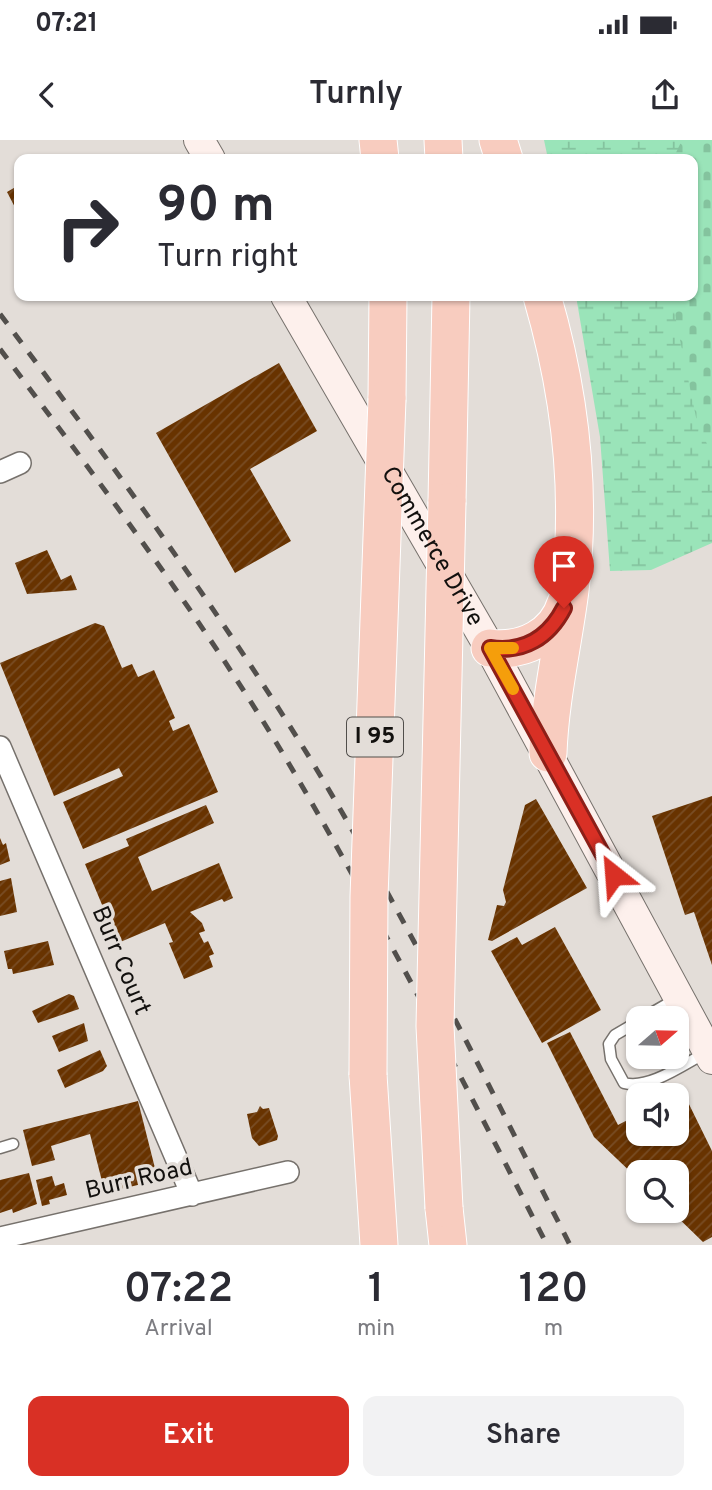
<!DOCTYPE html>
<style>
:root{--surface:#fff;--page:#f2f2f3;--text:#2b2b33;--muted:#7c7c81;--accent:#d93025}
body{margin:0;font-family:Overpass,sans-serif;background:var(--page);color:var(--text);height:100vh;display:flex;flex-direction:column;font-size:26px;white-space:nowrap}
*{box-sizing:border-box;margin:0}
p{font-size:23px;color:var(--muted)}
.icon{flex:none;width:38px;height:38px;fill:none;stroke:currentColor;stroke-width:2;stroke-linecap:round;stroke-linejoin:round}
.map{position:relative;height:1105px;overflow:hidden}
.side{display:flex;flex-direction:column;background:var(--surface);flex:1}
.side>*{flex:none}
.guide{position:absolute;left:14px;top:14px;width:684px;height:147px;border-radius:14px;box-shadow:0 2px 5px #0004;background:#fff;color:var(--text);overflow:hidden}
.needle{width:46px;rotate:70deg}
.buttons{position:absolute;left:626px;top:866px;display:grid;gap:14px}
.buttons a{display:grid;place-items:center;width:63px;height:63px;border-radius:14px;background:var(--surface);box-shadow:0 2px 5px #0004;font-size:35px}
.pin{position:absolute;display:grid;place-items:center;width:60px;height:60px;color:#fff;margin:-72px -30px;border-radius:50% 50% 50% 0;rotate:-45deg;box-shadow:0 0 7px #0007}
.pin .icon{rotate:45deg}
.me{position:absolute;width:77px;margin:-38px;rotate:332deg;stroke-linejoin:round;filter:drop-shadow(0 0 5px #0008)}
.turn{display:flex;align-items:center;gap:24px;height:147px;padding:0 28px;font-size:32px}
.turn .icon{width:91px;height:91px;stroke-width:2.5}
.turn b{display:block;font-size:49px;line-height:60px}
.eta{display:flex;justify-content:space-evenly;align-items:center;height:119px;text-align:center}
.eta b{font-size:42px;font-weight:600;line-height:49px}
.action{display:flex;gap:14px;margin-top:auto;padding:14px 28px}
.action a{flex:1;height:80px;border-radius:14px;background:var(--accent);color:#fff;font-size:28px;font-weight:600;line-height:80px;text-align:center}
.action a+a{background:var(--page);color:var(--text)}
.status{display:flex;justify-content:space-between;align-items:center;height:49px;padding:0 35px;background:var(--surface);direction:ltr}
.status svg{height:19px;fill:currentColor}
header{display:flex;justify-content:space-between;align-items:center;height:91px;padding:0 28px;background:var(--surface);font-size:32px;font-weight:600}
.map>svg:first-child{display:block}
</style>
<div class="status"><b>07:21</b><svg viewBox="0 0 49 12"><path d="M0 12V9h3v3zM5 12V6h3v6zM10 12V3h3v9zM15 12V0h3v12zM26 1h20v11H26zM47 4h2v5h-2z"/></svg></div>
<header><svg class="icon" aria-label="back" viewBox="0 0 24 24"><path d="M15 5l-7 7 7 7"/></svg>Turnly<svg class="icon" aria-label="share" viewBox="0 0 24 24"><path d="M12 15V3M7 8l5-5 5 5M5 13v7h14v-7"/></svg></header>
<div class="map">
<svg width="712" height="1105" viewBox="0 0 712 1105">
<defs>
<pattern id="wetland-marsh" width="20" height="14" patternUnits="userSpaceOnUse" patternTransform="scale(1.75)"><rect width="20" height="14" fill="#9ae4b9"/><path d="M1 5h8M5 5V1M11 12h8M15 12V8" fill="none" stroke="#84c39e"/></pattern>
<pattern id="cemetery-stones" width="16" height="16" patternUnits="userSpaceOnUse" patternTransform="scale(1.75)"><rect width="16" height="16" fill="#9ae4b9"/><path d="M2 7V4a2 2 0 0 1 4 0v3zM10 15v-3a2 2 0 0 1 4 0v3z" fill="#84c39e"/></pattern>
<pattern id="building-hatch" width="6" height="6" patternUnits="userSpaceOnUse" patternTransform="scale(1.75)"><rect width="6" height="6" fill="#683300"/><path d="M-1 1l2-2M0 6l6-6M5 7l2-2" fill="none" stroke="#784d25"/></pattern>
</defs>
<rect width="100%" height="100%" fill="#e3ddd8"/>
<path fill="url(#wetland-marsh)" d="M 544,0 L 712,0 L 712,403 L 651,430 L 610,431 L 600,297 L 576,156 L 693,156 L 693,19 L 548,19 Z"/>
<path fill="url(#cemetery-stones)" d="M 682,0 L 712,0 L 712,315 L 697,282 L 671,156 L 693,156 L 693,19 L 673,19 Z"/>
<path fill="url(#building-hatch)" d="M 19,45 L 19,75 L 7,52 Z
M 279,223 L 317,291 L 250,329 L 291,401 L 235,433 L 156,293 Z
M 47,410 L 61,440 L 71,435 L 77,450 L 27,454 L 15,423 Z
M 95,483 L 104,486 L 122,528 L 132,524 L 138,537 L 154,530 L 175,578 L 169,581 L 173,591 L 189,584 L 218,652 L 83,709 L 63,662 L 123,636 L 119,628 L 54,656 L 0,523 Z
M 712,656 L 712,825 L 694,772 L 685,775 L 652,676 Z
M 536,659 L 587,748 L 492,801 L 488,800 L 497,765 L 504,766 L 506,762 L 503,750 L 525,665 Z
M 206,665 L 214,683 L 138,717 L 152,751 L 219,723 L 233,758 L 224,762 L 222,759 L 190,772 L 202,783 L 205,791 L 199,793 L 204,803 L 208,801 L 214,814 L 209,816 L 213,827 L 184,839 L 169,803 L 173,802 L 165,783 L 118,803 L 85,724 L 129,706 L 126,699 Z
M 0,698 L 3,705 L 6,703 L 10,721 L 0,725 Z
M 11,738 L 17,772 L 0,776 L 0,741 Z
M 555,787 L 601,870 L 542,903 L 491,811 L 517,797 L 522,805 Z
M 48,801 L 54,825 L 13,834 L 12,829 L 8,829 L 4,811 Z
M 69,854 L 74,856 L 79,869 L 38,883 L 32,871 Z
M 84,883 L 88,901 L 59,912 L 52,896 Z
M 570,892 L 618,985 L 639,974 L 639,994 L 677,994 L 677,955 L 683,952 L 712,1011 L 712,1097 L 703,1102 L 671,1071 L 677,1071 L 677,1032 L 639,1032 L 639,1040 L 594,997 L 547,903 Z
M 100,910 L 107,926 L 103,931 L 65,948 L 57,930 Z
M 138,961 L 158,1040 L 105,1053 L 90,994 L 51,1006 L 55,1020 L 32,1026 L 23,990 Z
M 260,966 L 263,969 L 269,968 L 278,996 L 277,1000 L 259,1006 L 252,998 L 247,974 L 257,972 Z
M 29,1033 L 37,1064 L 13,1073 L 12,1069 L 0,1073 L 0,1040 Z
M 52,1036 L 55,1046 L 64,1043 L 67,1055 L 49,1060 L 50,1064 L 42,1066 L 36,1040 Z"/>
<g fill="none" stroke-linecap="round" stroke-linejoin="round">
<defs>
<path id="lane" d="M 643,878 L 676,859
M 639,881 L 615,895 L 609,904 L 611,919 L 624,943 C 649,950 684,924 707,912
M 0,1008 L 13,1004"/>
<path id="street" d="M 0,332 L 20,323
M 0,607 L 192,1055
M 0,1098 L 288,1032"/>
<g id="secondary">
<path d="M 199,0 L 210,19"/>
<path id="s1" d="M 286,156 L 490,508 L 712,919"/>
</g>
<path id="highway" d="M 378,0 L 380,19
M 443,0 L 444,19
M 498,0 L 504,19
M 542,156 C 570,252 582,350 570,450 C 563,505 550,558 548,613
M 387,259 L 388,156
M 447,362 L 451,156
M 490,508 C 524,512 556,496 566,463
M 368,935 L 379,1105
M 444,1068 L 448,1105"/>
</defs>
<use href="#lane" stroke="#76716c" stroke-width="13"/>
<use href="#street" stroke="#76716c" stroke-width="24"/>
<use href="#secondary" stroke="#76716c" stroke-width="32"/>
<use href="#highway" stroke="#fff" stroke-width="39"/>
<use href="#lane" stroke="#fff" stroke-width="10"/>
<use href="#street" stroke="#fff" stroke-width="21"/>
<use href="#secondary" stroke="#fdf0ec" stroke-width="30"/>
<use href="#highway" stroke="#f8ccbf" stroke-width="37"/>
<path stroke="#524f4c" stroke-width="5" stroke-dasharray="12 12" stroke-linecap="butt" d="M 0,174 C 108,319 216,466 311,620 C 406,777 487,942 570,1105
M 0,209 C 103,347 208,486 295,634 C 385,788 466,946 547,1105"/>
<defs>
<path id="highway-bridge" d="M 368,935 L 369,757 L 387,259
M 444,1068 L 435,886 L 447,362"/>
</defs>
<use href="#highway-bridge" stroke="#fff" stroke-width="39" stroke-linecap="butt"/>
<use href="#highway-bridge" stroke="#f8ccbf" stroke-width="37"/>
</g>
<g fill="none" stroke-linecap="round" stroke-linejoin="round">
<defs>
<path id="route" d="M 564,468 C 549,497 524,513 490,508 L 614,735"/>
</defs>
<use href="#route" stroke="#8d1f18" stroke-width="18"/>
<use href="#route" stroke="#d93025" stroke-width="12"/>
<path stroke="#f59e0b" stroke-width="12" d="M 513,508 L 490,508 L 513,549"/>
</g>
<g text-anchor="middle" dominant-baseline="central" stroke-width="7" stroke-linejoin="round" paint-order="stroke">
<rect fill="#e3ddd8" stroke="#514e4b" stroke-width="2" x="347" y="577.5" width="56" height="39" rx="5"/>
<g font-size="23" font-weight="bold" fill="#12100e">
<text x="375" y="597">I 95</text>
</g>
<g font-size="24" fill="#12100e" stroke="#e3ddd8">
<text stroke="none"><textPath href="#s1" startOffset="290">Commerce Drive</textPath></text>
<text transform="translate(120 821) rotate(67)">Burr Court</text>
<text transform="translate(139 1040) rotate(-13)">Burr Road</text>
</g>
</g>
</svg>
<div class="buttons">
<a><svg class="needle" viewBox="-14 -14 28 28"><path d="M0-13l5 13h-10z" fill="#e53935"/><path d="M0 13l5-13h-10z" fill="#7c7c81"/></svg></a>
<a><svg class="icon" aria-label="sound" viewBox="0 0 24 24"><path d="M4 9h4l5-4v14l-5-4H4zM17 9q2 3 0 6"/></svg></a>
<a><svg class="icon" aria-label="search" viewBox="0 0 24 24"><circle cx="10" cy="10" r="6"/><path d="M15 15l6 6"/></svg></a>
</div>
<div class="pin" style="left:564px;top:468px;background:#d93025"><svg class="icon" aria-label="arrive" viewBox="0 0 24 24"><path d="M6 21V4h12l-3 4 3 4H6"/></svg></div>
<svg class="me" style="left:614px;top:735px" viewBox="-20 -20 40 40"><path d="M0-17L14 15 0 8-14 15z" fill="#d93025" stroke="#fff" stroke-width="4"/></svg>
<div class="guide">
<div class="turn"><svg class="icon" aria-label="right" viewBox="0 0 24 24"><path d="M7 20v-9h11M14 6l5 5-5 5"/></svg><div><b>90 m</b>Turn right</div></div>
</div>
</div>
<section class="side">
<div class="eta">
<div><b>07:22</b><p>Arrival</p></div>
<div><b>1</b><p>min</p></div>
<div><b>120</b><p>m</p></div>
</div>
<div class="action"><a>Exit</a><a>Share</a></div>
</section>
